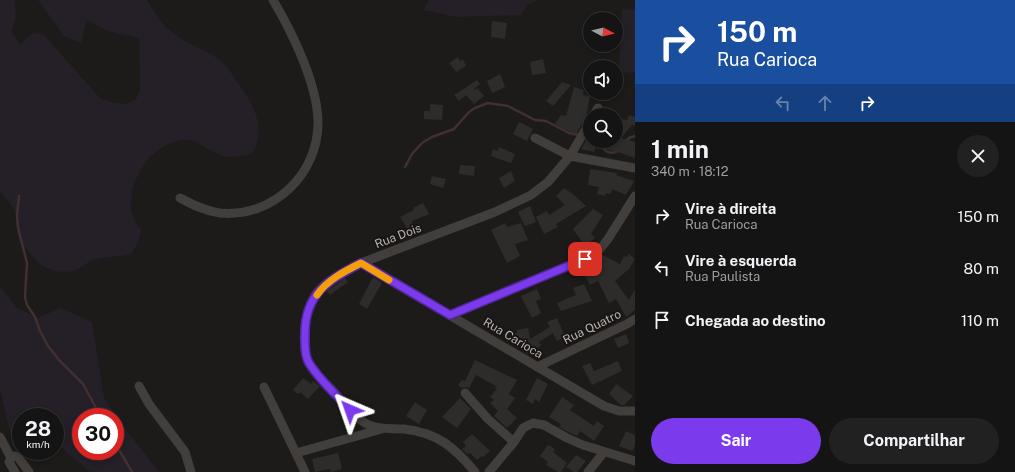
<!DOCTYPE html>
<html lang="pt">
<meta charset="utf-8">
<style>
:root{--surface:#151414;--page:#222122;--text:#f1f3f6;--muted:#9d9ea0;--line:#343334;--accent:#7c3aed}
body{margin:0;font-family:"Public Sans",sans-serif;background:var(--page);color:var(--text);height:100vh;display:flex;flex-direction:column;font-size:15px;white-space:nowrap}
*{box-sizing:border-box;margin:0}
p{font-size:13px;color:var(--muted)}
.icon{flex:none;width:22px;height:22px;fill:none;stroke:currentColor;stroke-width:2;stroke-linecap:round;stroke-linejoin:round}
.map{position:relative;flex:1;overflow:hidden}
.panel{display:flex;flex-direction:column;background:var(--surface);width:380px}
.panel>*{flex:none}
.banner{background:#1a4fa0;color:#fff;overflow:hidden}
.needle{width:26px;rotate:97deg}
.controls{position:absolute;left:583px;top:12px;display:grid;gap:8px}
.controls a{display:grid;place-items:center;width:40px;height:40px;border-radius:50%;background:var(--surface);box-shadow:0 2px 6px #0003,0 0 0 1px var(--line);font-size:20px}
.speed{position:absolute;left:12px;top:408px;display:flex;gap:8px;font-size:20px;font-weight:700;text-align:center}
.speed>*{display:grid;place-content:center;width:52px;height:52px;border-radius:50%;background:var(--surface);box-shadow:0 2px 6px #0003,0 0 0 1px var(--line);line-height:1}
.speed small{font-size:10px;font-weight:400}
.speed .limit{border:6px solid #d22;background:#fff;color:#111}
.pin{position:absolute;display:grid;place-items:center;width:34px;height:34px;color:#fff;margin:-17px;border-radius:8px;box-shadow:0 2px 6px #0006}
.me{position:absolute;width:44px;margin:-22px;rotate:317deg;stroke-linejoin:round;filter:drop-shadow(0 0 3px #0008)}
.turn{display:flex;align-items:center;gap:14px;height:84px;padding:0 16px;font-size:18px}
.turn .icon{width:52px;height:52px;stroke-width:2.5}
.turn b{display:block;font-size:28px;line-height:34px}
.lanes{display:flex;align-items:center;height:38px;padding:0 16px;background:#0003;justify-content:center;gap:20px;direction:ltr}
.lanes .off{opacity:.35}
.round{display:grid;place-items:center;flex:none;width:42px;height:42px;border-radius:21px;background:var(--page)}
.overview{display:flex;align-items:center;justify-content:space-between;height:68px;padding:0 16px}
h1{font-size:24px;font-weight:700;line-height:30px}
.primary-button{display:flex;gap:8px;margin-top:auto;padding:8px 16px}
.primary-button a{flex:1;height:46px;border-radius:24px;background:var(--accent);color:#fff;font-size:16px;font-weight:700;line-height:46px;text-align:center}
.primary-button a+a{background:var(--page);color:var(--text)}
ul{padding:0;list-style:none}
li{display:flex;align-items:center;gap:12px;height:52px;padding:0 16px}
li div{flex:1}
li b{display:block;font-size:15px}
li em{font-style:normal}
main{display:flex;flex:1;min-height:0}
.map>svg:first-child{display:block}
</style>
<main>
<div class="map">
<svg width="635" height="472" viewBox="0 0 635 472">
<rect width="100%" height="100%" fill="#1c1b1a"/>
<path fill="#251f27" fill-rule="evenodd" d="M 0,0 L 14,0 L 16,13 L 12,32 L 20,44 L 33,33 L 43,34 L 101,99 L 112,102 L 127,104 L 136,99 L 140,89 L 139,38 L 107,31 L 87,20 L 81,43 L 64,36 L 38,0 L 147,0 C 154,12 162,24 173,33 C 188,45 208,50 222,62 C 227,66 230,71 233,76 C 247,96 262,114 258,139 C 256,151 252,155 241,156 C 234,157 227,158 220,155 C 207,151 197,138 182,140 C 151,144 128,180 131,210 C 132,215 135,221 138,227 L 141,228 C 140,239 137,245 131,254 C 120,257 108,256 97,259 C 89,260 83,267 76,270 C 65,274 49,271 40,264 C 34,259 21,243 18,235 C 16,229 17,224 16,217 C 14,206 7,200 0,192 Z
M 429,0 L 539,0 L 527,5 L 521,15 L 457,17 L 423,10 Z
M 622,9 L 635,10 L 635,73 L 619,72 Z
M 0,286 L 16,307 L 37,318 L 61,308 L 92,322 L 104,398 L 127,431 L 159,472 L 90,472 L 55,442 L 55,417 L 21,417 L 21,443 L 11,436 L 0,389 ZM 81,417 L 115,417 L 115,451 L 81,451 Z"/>
<g fill="none" stroke-linecap="round" stroke-linejoin="round">
<path stroke="#41302f" stroke-width="2.5" d="M 600,141 C 602,150 609,156 618,151
M 625,142 L 629,138 L 635,136
M 405,167 L 412,154 L 422,143 L 432,137 L 454,129 L 469,112 L 475,108 L 488,103 L 508,106 L 535,120 L 546,121 L 569,133 L 579,135
M 19,196 L 17,215 L 18,228 L 27,263 L 25,297 L 27,305 L 35,317 L 40,331 L 48,346 L 59,360 L 83,384 L 101,417
M 115,443 L 132,472"/>
</g>
<path fill="#2d2c2a" d="M 492,21 L 507,23 L 505,39 L 491,37 Z
M 458,57 L 460,61 L 463,59 L 466,66 L 456,72 L 449,63 Z
M 543,59 L 546,73 L 532,75 L 530,62 Z
M 500,74 L 505,87 L 492,93 L 487,81 Z
M 477,80 L 480,84 L 474,89 L 476,90 L 477,88 L 484,96 L 474,104 L 466,95 L 459,101 L 454,95 Z
M 562,82 L 571,85 L 553,106 L 546,101 Z
M 574,87 L 584,90 L 583,95 L 590,96 L 586,118 L 576,134 L 554,125 L 561,115 L 566,116 Z
M 430,104 L 443,105 L 442,120 L 424,119 L 424,111 L 430,111 Z
M 629,115 L 635,117 L 635,126 L 632,125 L 621,138 L 635,142 L 635,158 L 618,152 L 604,149 L 605,141 L 616,141 L 616,118 L 627,120 Z
M 519,122 L 533,129 L 527,141 L 513,134 Z
M 590,134 L 590,141 L 598,142 L 594,152 L 581,149 L 587,139 L 590,140 L 587,139 Z
M 499,147 L 515,154 L 511,163 L 491,156 L 493,149 L 498,151 Z
M 460,165 L 475,166 L 474,176 L 459,174 Z
M 590,169 L 617,173 L 616,175 L 634,181 L 626,195 L 612,189 L 611,194 L 606,193 L 605,196 L 597,194 L 599,187 L 588,185 Z
M 511,171 L 515,181 L 504,188 L 499,178 Z
M 432,176 L 446,179 L 443,188 L 430,184 Z
M 564,188 L 573,194 L 586,206 L 556,224 L 558,227 L 544,234 L 536,217 L 547,211 L 549,215 L 565,205 L 556,196 Z
M 423,203 L 429,214 L 412,221 L 417,230 L 410,233 L 400,217 L 414,210 L 413,208 Z
M 530,206 L 536,222 L 525,226 L 518,212 Z
M 593,209 L 603,215 L 591,234 L 595,238 L 585,246 L 573,229 Z
M 505,223 L 507,227 L 521,223 L 528,240 L 515,244 L 520,256 L 507,263 L 491,230 Z
M 629,254 L 635,259 L 629,269 L 615,281 L 629,300 L 635,289 L 635,310 L 626,317 L 616,299 L 609,303 L 598,281 L 590,285 L 582,271 L 596,264 L 594,260 L 603,255 L 620,264 L 624,256 L 627,257 Z
M 373,277 L 382,283 L 367,309 L 359,304 Z
M 345,278 L 348,282 L 330,295 L 327,291 Z
M 584,284 L 592,301 L 561,311 L 557,303 L 576,295 L 573,288 Z
M 537,289 L 541,299 L 536,301 L 541,313 L 532,318 L 521,296 Z
M 557,318 L 565,337 L 557,341 L 553,333 L 539,342 L 541,346 L 527,354 L 525,352 L 519,341 L 515,343 L 511,335 L 517,333 L 517,330 L 528,328 L 530,339 L 550,327 L 547,322 Z
M 626,334 L 629,343 L 618,348 L 614,339 Z
M 475,360 L 517,380 L 509,394 L 515,398 L 507,409 L 517,418 L 507,428 L 494,416 L 498,411 L 490,403 L 494,400 L 490,397 L 497,389 L 495,387 L 496,386 L 476,375 L 469,388 L 467,387 L 462,388 L 458,385 L 462,380 L 465,381 Z
M 618,361 L 622,371 L 592,385 L 582,366 L 590,363 L 594,371 Z
M 303,378 L 311,384 L 313,381 L 320,386 L 308,399 L 300,392 L 298,394 L 293,390 Z
M 537,378 L 548,384 L 539,402 L 535,399 L 533,404 L 526,400 Z
M 616,384 L 633,396 L 624,405 L 621,405 L 609,394 Z
M 562,397 L 574,405 L 570,410 L 594,426 L 597,421 L 604,426 L 594,441 L 580,431 L 577,436 L 570,433 L 559,427 L 561,424 L 549,417 Z
M 460,398 L 471,409 L 457,428 L 442,417 Z
M 415,402 L 427,410 L 419,424 L 406,416 Z
M 626,431 L 635,435 L 635,446 L 632,451 L 619,446 Z
M 472,434 L 490,451 L 483,457 L 482,456 L 477,460 L 470,453 L 467,454 L 462,449 L 466,446 L 463,442 Z
M 548,445 L 555,449 L 553,452 L 567,463 L 561,472 L 558,472 L 546,465 L 548,462 L 540,456 Z
M 338,453 L 342,469 L 331,472 L 330,469 L 315,472 L 312,459 Z
M 576,455 L 586,461 L 577,472 L 574,472 L 566,467 Z"/>
<g fill="none" stroke-linecap="round" stroke-linejoin="round">
<path stroke="#413e3b" stroke-width="9" d="M 594,115 L 598,108
M 535,138 L 570,156 L 635,168
M 180,198 C 193,205 205,211 220,213 C 273,218 319,174 318,121 C 317,83 292,32 273,0
M 361,263 L 604,406 L 619,411 L 635,411
M 450,315 L 585,259 L 600,249 L 608,239 L 635,196
M 537,367 L 627,324 L 635,319
M 139,386 L 149,404 L 185,452 L 191,472
M 264,387 L 305,472
M 465,393 L 488,419 L 514,442
M 0,437 L 11,458
M 296,453 L 382,429
M 15,472 L 9,462 L 11,458 L 15,456 L 18,457 L 29,472
M 475,472 C 454,447 438,433 404,429 C 392,428 380,430 369,425 C 354,418 344,403 334,392 C 325,382 311,371 307,359 C 301,338 305,302 322,287 C 333,277 347,270 361,263 L 495,212 L 531,195 L 548,182 L 570,156 L 590,122
M 489,472 L 514,442 L 523,428 L 533,423 L 544,425 L 567,438 L 583,445 L 635,461
M 588,472 L 604,452"/>
</g>
<g fill="none" stroke-linecap="round" stroke-linejoin="round">
<defs>
<path id="route" d="M 350,410 C 338,396 316,377 308,361 C 304,353 305,342 305,333 C 305,293 329,280 361,263 L 450,315 L 585,259"/>
</defs>
<use href="#route" stroke="#51269a" stroke-width="10"/>
<use href="#route" stroke="#7c3aed" stroke-width="7"/>
<path stroke="#f59e0b" stroke-width="7" d="M 317,295 C 327,280 345,271 361,263 L 389,280"/>
</g>
<g text-anchor="middle" dominant-baseline="central" stroke-width="4" stroke-linejoin="round" paint-order="stroke">
<g font-size="12" fill="#bcb1ac" stroke="#171615">
<text transform="translate(398 236) rotate(-21)">Rua Dois</text>
<text transform="translate(592 327) rotate(-26)">Rua Quatro</text>
<text transform="translate(513 338) rotate(31)">Rua Carioca</text>
</g>
</g>
</svg>
<div class="controls">
<a><svg class="needle" viewBox="-14 -14 28 28"><path d="M0-13l5 13h-10z" fill="#e53935"/><path d="M0 13l5-13h-10z" fill="#9d9ea0"/></svg></a>
<a><svg class="icon" aria-label="sound" viewBox="0 0 24 24"><path d="M4 9h4l5-4v14l-5-4H4zM17 9q2 3 0 6"/></svg></a>
<a><svg class="icon" aria-label="search" viewBox="0 0 24 24"><circle cx="10" cy="10" r="6"/><path d="M15 15l6 6"/></svg></a>
</div>
<div class="speed"><div>28<small>km/h</small></div><div class="limit">30</div></div>
<div class="pin" style="left:585px;top:259px;background:#d93025"><svg class="icon" aria-label="arrive" viewBox="0 0 24 24"><path d="M6 21V4h12l-3 4 3 4H6"/></svg></div>
<svg class="me" style="left:350px;top:410px" viewBox="-20 -20 40 40"><path d="M0-17L14 15 0 8-14 15z" fill="#7c3aed" stroke="#fff" stroke-width="4"/></svg>
</div>
<section class="panel">
<div class="banner">
<div class="turn"><svg class="icon" aria-label="right" viewBox="0 0 24 24"><path d="M7 20v-9h11M14 6l5 5-5 5"/></svg><div><b>150 m</b>Rua Carioca</div></div>
<div class="lanes"><svg class="icon off" aria-label="left" viewBox="0 0 24 24"><path d="M17 20v-9H6M10 6l-5 5 5 5"/></svg><svg class="icon off" aria-label="ahead" viewBox="0 0 24 24"><path d="M12 20V5M6 11l6-6 6 6"/></svg><svg class="icon" aria-label="right" viewBox="0 0 24 24"><path d="M7 20v-9h11M14 6l5 5-5 5"/></svg></div>
</div>
<div class="overview"><div><h1>1 min</h1><p>340 m · 18:12</p></div><a class="round"><svg class="icon" aria-label="close" viewBox="0 0 24 24"><path d="M6 6l12 12M18 6L6 18"/></svg></a></div>
<ul>
<li><svg class="icon" aria-label="right" viewBox="0 0 24 24"><path d="M7 20v-9h11M14 6l5 5-5 5"/></svg><div><b>Vire à direita</b><p>Rua Carioca</p></div><em>150 m</em></li>
<li><svg class="icon" aria-label="left" viewBox="0 0 24 24"><path d="M17 20v-9H6M10 6l-5 5 5 5"/></svg><div><b>Vire à esquerda</b><p>Rua Paulista</p></div><em>80 m</em></li>
<li><svg class="icon" aria-label="arrive" viewBox="0 0 24 24"><path d="M6 21V4h12l-3 4 3 4H6"/></svg><div><b>Chegada ao destino</b></div><em>110 m</em></li>
</ul>
<div class="primary-button"><a>Sair</a><a>Compartilhar</a></div>
</section>
</main>
